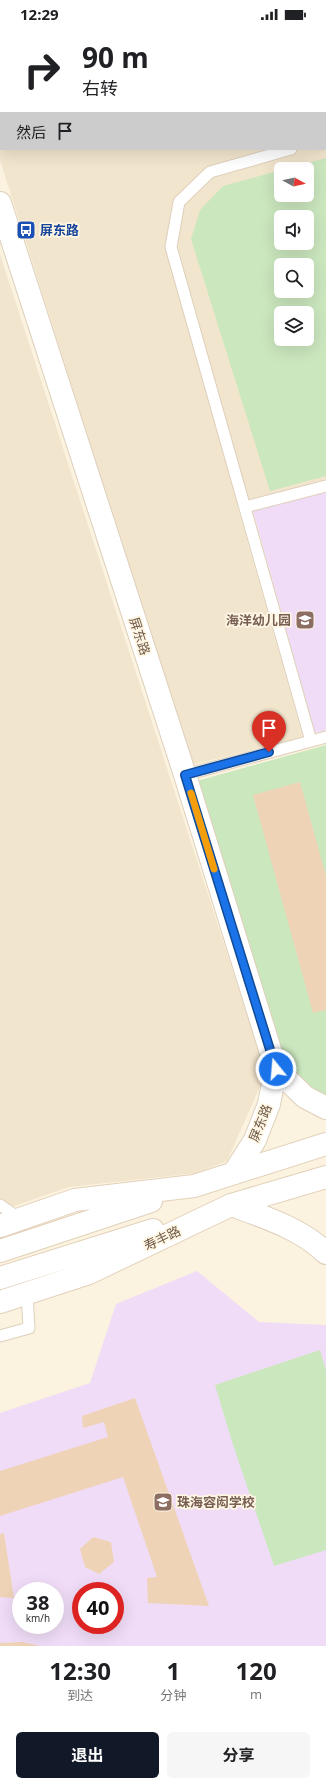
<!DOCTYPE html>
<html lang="zh">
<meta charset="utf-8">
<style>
:root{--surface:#fff;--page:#f6f6f6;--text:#202124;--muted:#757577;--accent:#111827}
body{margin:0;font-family:"Open Sans","Noto Sans SC",sans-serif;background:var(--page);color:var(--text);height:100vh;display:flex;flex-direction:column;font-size:15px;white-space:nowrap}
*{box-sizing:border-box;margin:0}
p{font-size:13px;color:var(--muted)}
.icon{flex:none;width:22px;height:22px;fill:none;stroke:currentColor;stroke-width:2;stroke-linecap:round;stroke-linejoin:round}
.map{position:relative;height:1618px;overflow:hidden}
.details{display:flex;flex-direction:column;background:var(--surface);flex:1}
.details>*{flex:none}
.banner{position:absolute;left:0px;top:0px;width:326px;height:122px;box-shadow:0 4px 16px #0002;background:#fff;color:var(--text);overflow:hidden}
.needle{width:26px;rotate:98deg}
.tools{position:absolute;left:274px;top:134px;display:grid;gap:8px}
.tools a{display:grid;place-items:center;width:40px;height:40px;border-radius:6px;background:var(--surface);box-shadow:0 4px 16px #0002;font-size:20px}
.speed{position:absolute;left:12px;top:1554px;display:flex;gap:8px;font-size:20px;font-weight:700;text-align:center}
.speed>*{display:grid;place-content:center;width:52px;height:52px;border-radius:50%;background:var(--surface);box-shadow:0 4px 16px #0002;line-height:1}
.speed small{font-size:10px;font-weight:400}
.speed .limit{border:6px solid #d22;background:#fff;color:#111}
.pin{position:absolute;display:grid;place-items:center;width:34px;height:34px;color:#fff;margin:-41px -17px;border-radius:50% 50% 50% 0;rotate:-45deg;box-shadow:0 0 4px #0007}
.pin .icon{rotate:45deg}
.me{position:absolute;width:44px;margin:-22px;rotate:343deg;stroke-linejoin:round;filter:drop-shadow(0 0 3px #0008)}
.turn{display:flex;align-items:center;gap:14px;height:84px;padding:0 16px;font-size:18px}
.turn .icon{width:52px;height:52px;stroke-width:2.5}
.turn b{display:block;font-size:28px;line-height:34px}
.then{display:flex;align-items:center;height:38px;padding:0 16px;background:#0003;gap:8px;font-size:15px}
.eta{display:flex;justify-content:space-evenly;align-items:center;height:68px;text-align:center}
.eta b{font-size:24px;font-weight:700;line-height:28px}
.cta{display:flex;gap:8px;margin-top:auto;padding:8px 16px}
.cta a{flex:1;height:46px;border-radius:6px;background:var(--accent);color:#fff;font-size:16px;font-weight:700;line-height:46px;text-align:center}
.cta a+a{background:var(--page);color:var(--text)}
.status{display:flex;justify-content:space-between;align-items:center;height:28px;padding:0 20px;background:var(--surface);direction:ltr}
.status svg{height:11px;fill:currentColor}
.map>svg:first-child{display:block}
</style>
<div class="status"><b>12:29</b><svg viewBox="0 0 49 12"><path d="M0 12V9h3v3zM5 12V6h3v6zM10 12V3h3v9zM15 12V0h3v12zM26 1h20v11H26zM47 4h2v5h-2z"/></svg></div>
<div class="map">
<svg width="326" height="1618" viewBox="0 0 326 1618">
<rect width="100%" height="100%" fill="#fbf3df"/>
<path fill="#f2e5cd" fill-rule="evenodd" d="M 0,0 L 326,0 L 326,451 L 237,477 L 303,709 L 192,737 L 0,132 ZM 1,1 L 325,1 L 325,121 L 1,121 ZM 281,141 L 307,141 L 307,167 L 281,167 ZM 281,189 L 307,189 L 307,215 L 281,215 ZM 281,237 L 307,237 L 307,263 L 281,263 ZM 281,285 L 307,285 L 307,311 L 281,311 Z
M 0,226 L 266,1045 L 227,1133 L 197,1145 L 69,1159 L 0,1183 Z"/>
<path fill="#f0dcf7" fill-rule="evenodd" d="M 326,464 L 326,702 L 315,705 L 253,483 Z
M 197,1243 L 259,1294 L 326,1297 L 326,1618 L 0,1618 L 0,1385 L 90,1355 L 116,1276 ZM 21,1563 L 55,1563 L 55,1597 L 21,1597 ZM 81,1563 L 115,1563 L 115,1597 L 81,1597 Z"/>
<path fill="#cbe7be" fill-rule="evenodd" d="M 326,130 L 326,448 L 270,463 L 191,211 L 200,182 L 223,158 L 281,142 L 281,167 L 307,167 L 307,141 L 285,141 ZM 281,189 L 307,189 L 307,215 L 281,215 ZM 281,237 L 307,237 L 307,263 L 281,263 ZM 281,285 L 307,285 L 307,311 L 281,311 Z
M 326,717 L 326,1069 L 310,1061 L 285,1035 L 197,753 Z
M 320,1322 L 326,1342 L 326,1522 L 274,1538 L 233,1417 L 215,1357 Z"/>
<path fill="#efd3b7" d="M 300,754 L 326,848 L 326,982 L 313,985 L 253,767 Z
M 135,1370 L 209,1578 L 148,1575 L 147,1550 L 157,1549 L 123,1449 L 0,1488 L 0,1443 L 108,1409 L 104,1394 L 83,1400 L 82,1388 Z
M 4,1505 L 14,1570 L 0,1569 L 0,1506 Z
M 93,1509 L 111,1514 L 114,1534 L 99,1546 L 85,1539 L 80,1521 Z
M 22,1614 L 40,1618 L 0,1618 L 0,1615 Z"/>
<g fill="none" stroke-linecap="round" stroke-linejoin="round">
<defs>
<path id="service" d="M 325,111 L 326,111
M 291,121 L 210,144 L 179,174 L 171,219 L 311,713
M 245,479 L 326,458
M 185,747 L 326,709
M 0,1177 L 20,1191
M 0,1308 L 29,1300 L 27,1265"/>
<path id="tertiary" d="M 0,175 L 185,747 L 276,1041 L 305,1069 L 326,1080
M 234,1145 L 255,1112 L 269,1076 L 276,1041
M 231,1177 C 264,1189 300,1200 326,1225"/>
<path id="secondary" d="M 0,1198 L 75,1172 L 194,1158 L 326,1116
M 0,1223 L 151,1173
M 0,1250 L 153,1202
M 0,1274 L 89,1245 L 231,1177 L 326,1149"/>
</defs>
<use href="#service" stroke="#decfbb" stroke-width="13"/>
<use href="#tertiary" stroke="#decfbb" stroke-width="24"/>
<use href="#secondary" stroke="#e3d1ba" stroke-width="24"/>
<use href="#service" stroke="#fff" stroke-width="11"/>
<use href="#tertiary" stroke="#fff" stroke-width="22"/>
<use href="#secondary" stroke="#fff" stroke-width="22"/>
</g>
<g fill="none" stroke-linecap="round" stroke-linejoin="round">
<defs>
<path id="route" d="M 269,724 L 185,747 L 276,1041"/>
</defs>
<use href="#route" stroke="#114b97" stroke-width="10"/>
<use href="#route" stroke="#1a73e8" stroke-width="7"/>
<path stroke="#f59e0b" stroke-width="7" d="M 191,765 L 214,841"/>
</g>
<defs>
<symbol id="bus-square" viewBox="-11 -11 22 22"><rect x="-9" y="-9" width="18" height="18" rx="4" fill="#1a4fb4" stroke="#fff7e4"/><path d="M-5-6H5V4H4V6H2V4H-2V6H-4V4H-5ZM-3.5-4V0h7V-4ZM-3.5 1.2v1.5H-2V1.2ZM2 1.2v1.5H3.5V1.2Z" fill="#fff"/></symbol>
<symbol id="school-square" viewBox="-11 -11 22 22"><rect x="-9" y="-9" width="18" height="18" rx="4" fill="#8d6e63" stroke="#fff7e4"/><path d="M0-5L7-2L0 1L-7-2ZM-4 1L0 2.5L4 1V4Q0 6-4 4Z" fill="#fff"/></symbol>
</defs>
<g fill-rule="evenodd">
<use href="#bus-square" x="15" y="191" width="22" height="22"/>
<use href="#school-square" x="294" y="581" width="22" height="22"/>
<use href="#school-square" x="152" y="1463" width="22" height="22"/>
</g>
<g text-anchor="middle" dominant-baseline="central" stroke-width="3.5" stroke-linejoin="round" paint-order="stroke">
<g font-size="13" font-weight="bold" fill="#164399" stroke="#fff7e4" text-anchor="start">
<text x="40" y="202">屏东路</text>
</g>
<g font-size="13" font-weight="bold" fill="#785e54" stroke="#fff7e4" text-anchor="end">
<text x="291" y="592">海洋幼儿园</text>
<text x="177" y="1474" text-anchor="start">珠海容闳学校</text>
</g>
<g font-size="13" fill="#705a48" stroke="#fff7e4">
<text transform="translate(140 608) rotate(72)">屏东路</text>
<text transform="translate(260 1095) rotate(-68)">屏东路</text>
<text transform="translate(162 1210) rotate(-26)">寿丰路</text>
</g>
</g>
</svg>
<div class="tools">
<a><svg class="needle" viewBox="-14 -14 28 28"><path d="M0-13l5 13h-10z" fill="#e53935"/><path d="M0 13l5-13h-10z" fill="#757577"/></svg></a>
<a><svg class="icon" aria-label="sound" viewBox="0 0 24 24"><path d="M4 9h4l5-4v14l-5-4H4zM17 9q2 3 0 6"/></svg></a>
<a><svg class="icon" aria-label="search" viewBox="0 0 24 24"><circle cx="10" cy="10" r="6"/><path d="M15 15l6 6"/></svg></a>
<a><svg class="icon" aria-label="layers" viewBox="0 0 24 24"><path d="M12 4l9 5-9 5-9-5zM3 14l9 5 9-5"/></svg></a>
</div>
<div class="speed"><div>38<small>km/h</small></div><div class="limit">40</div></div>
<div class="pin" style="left:269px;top:724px;background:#d93025"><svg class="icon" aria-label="arrive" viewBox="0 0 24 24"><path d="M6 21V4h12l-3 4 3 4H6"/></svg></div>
<svg class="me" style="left:276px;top:1041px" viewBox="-20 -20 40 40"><circle r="17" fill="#1a73e8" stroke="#fff" stroke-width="3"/><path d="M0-11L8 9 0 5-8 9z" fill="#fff"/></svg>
<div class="banner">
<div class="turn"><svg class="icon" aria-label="right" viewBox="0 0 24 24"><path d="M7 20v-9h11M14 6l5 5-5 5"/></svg><div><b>90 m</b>右转</div></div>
<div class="then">然后<svg class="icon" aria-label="arrive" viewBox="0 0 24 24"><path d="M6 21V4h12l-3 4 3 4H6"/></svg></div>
</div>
</div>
<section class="details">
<div class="eta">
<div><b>12:30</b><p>到达</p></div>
<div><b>1</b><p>分钟</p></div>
<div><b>120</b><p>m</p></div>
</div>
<div class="cta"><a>退出</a><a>分享</a></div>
</section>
